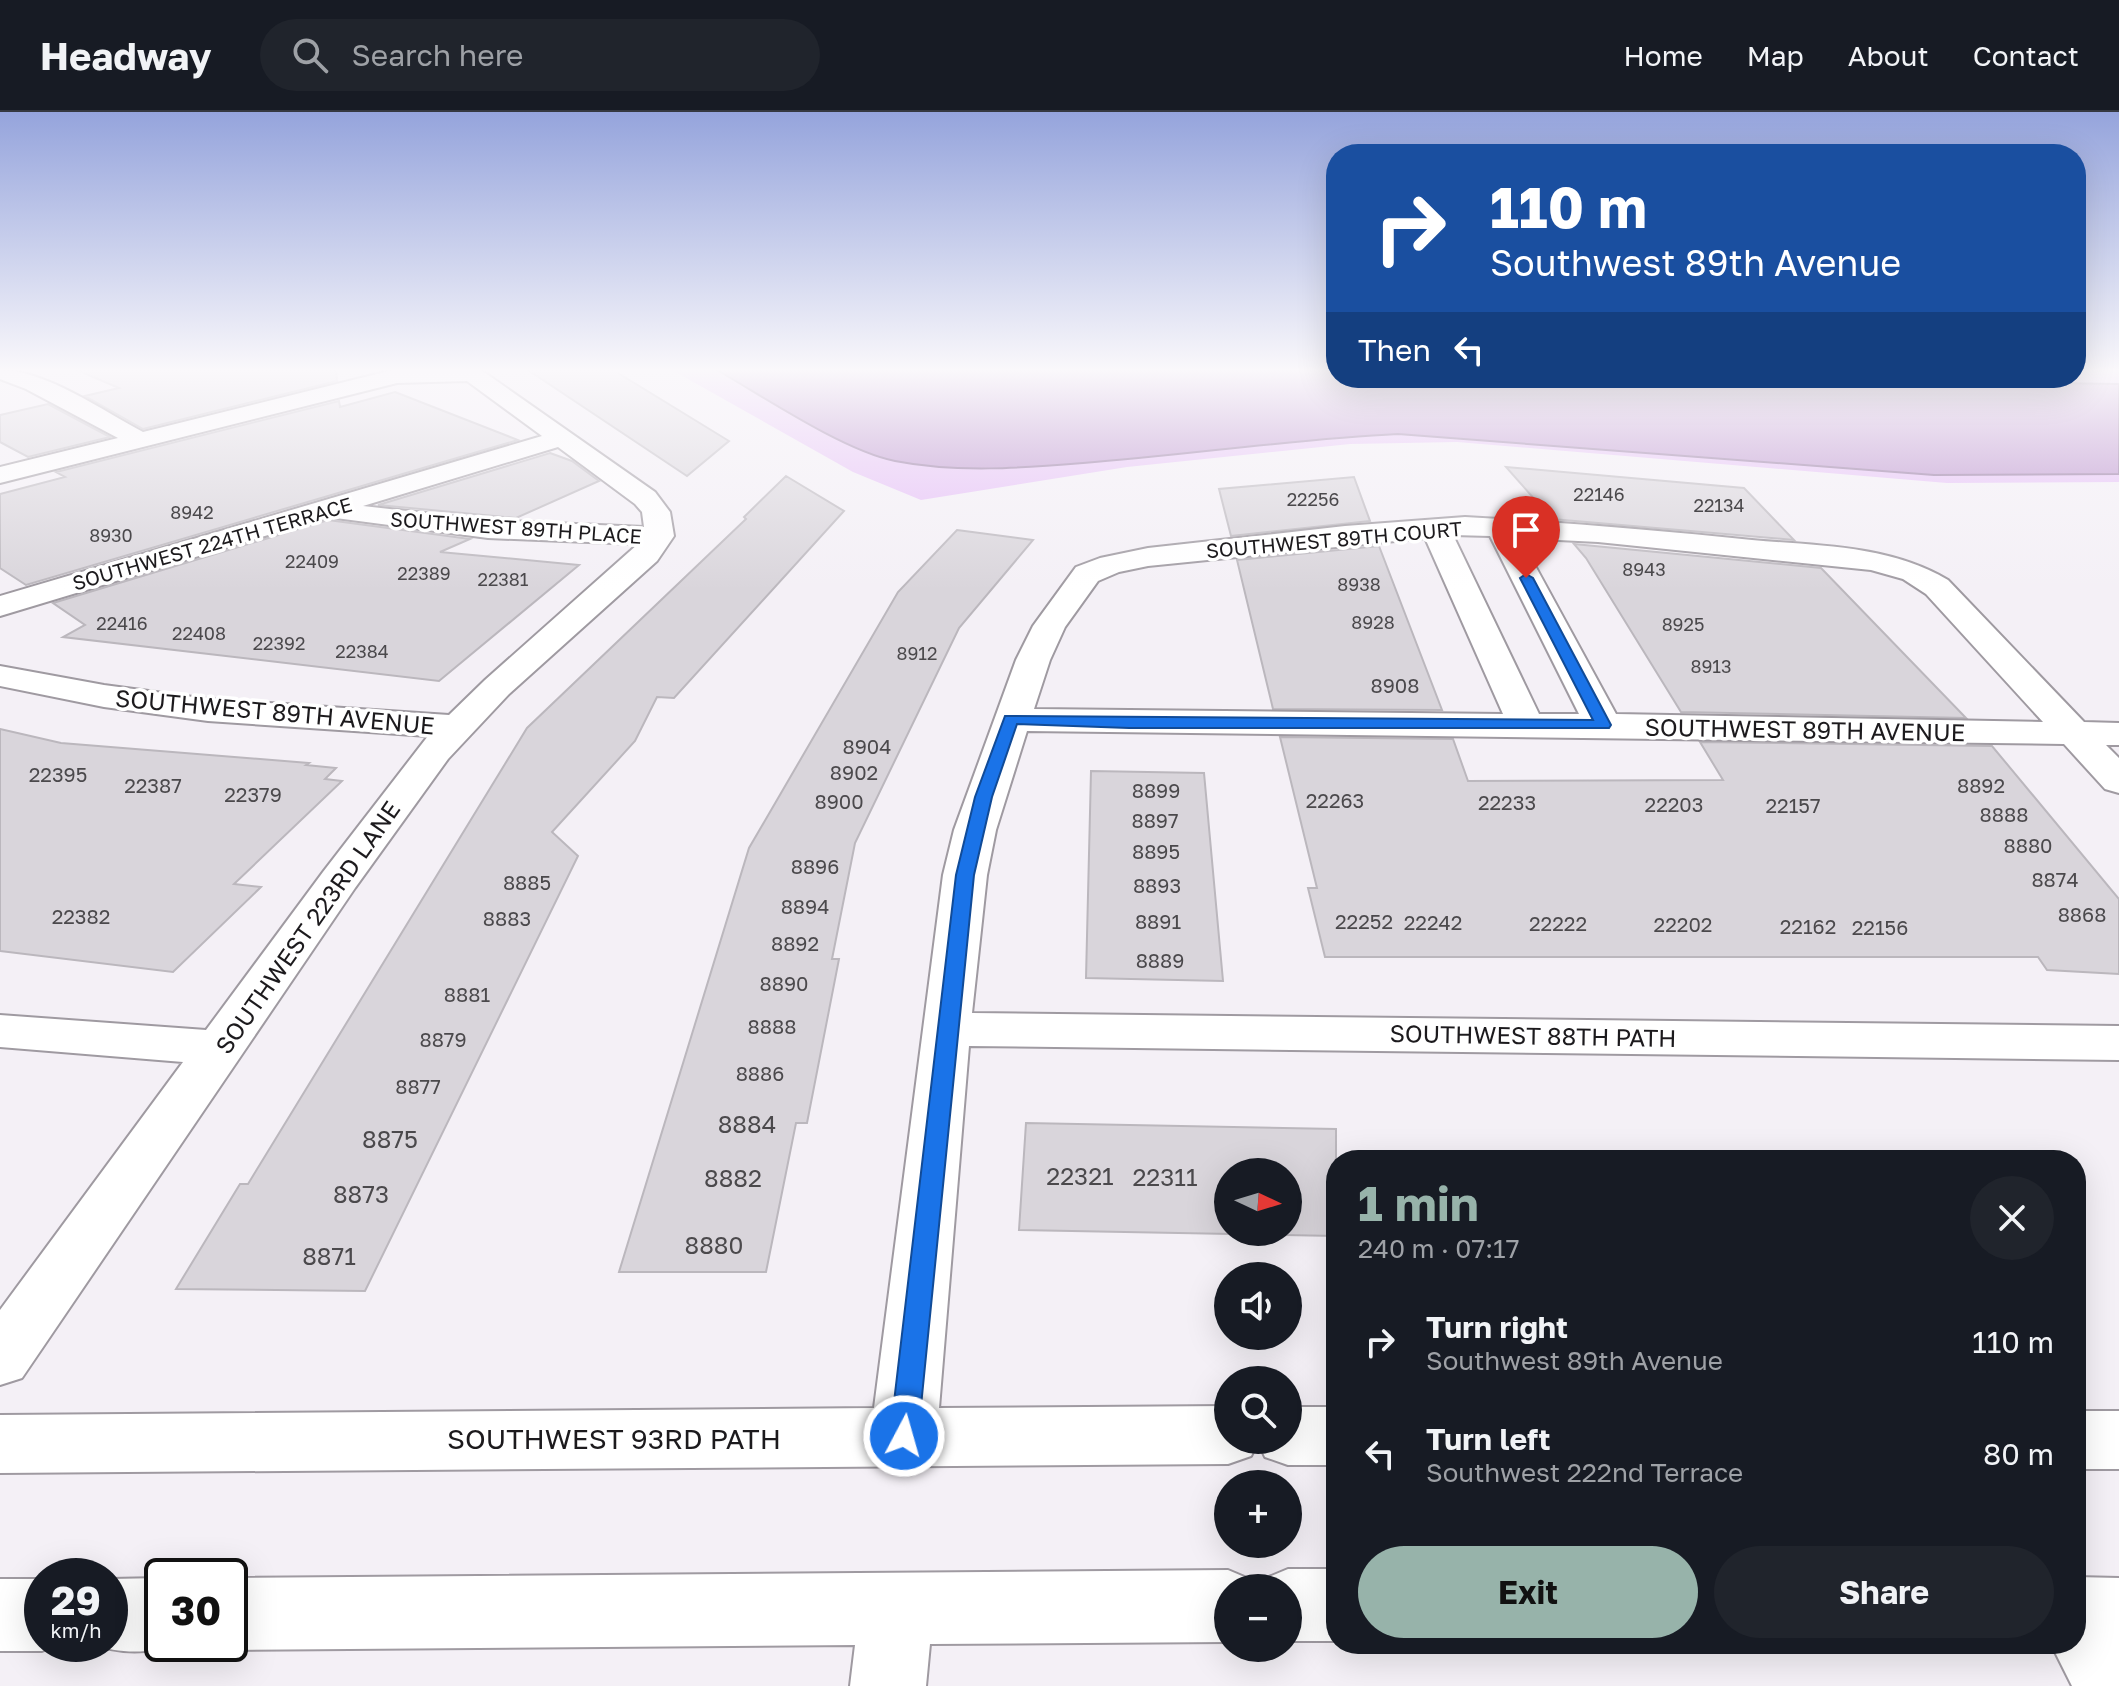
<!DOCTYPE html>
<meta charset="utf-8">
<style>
:root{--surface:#171b24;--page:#20242c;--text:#f1f3f6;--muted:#9ea1a6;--line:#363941;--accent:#97b3aa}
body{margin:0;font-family:"Golos Text",sans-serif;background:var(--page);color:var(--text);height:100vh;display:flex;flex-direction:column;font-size:30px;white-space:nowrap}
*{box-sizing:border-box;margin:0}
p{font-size:26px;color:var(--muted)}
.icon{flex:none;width:44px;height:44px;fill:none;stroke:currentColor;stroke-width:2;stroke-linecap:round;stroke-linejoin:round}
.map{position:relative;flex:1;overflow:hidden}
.side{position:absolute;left:1326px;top:1038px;width:760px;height:504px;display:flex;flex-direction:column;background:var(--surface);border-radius:32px;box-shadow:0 8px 32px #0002}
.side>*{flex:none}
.guide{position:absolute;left:1326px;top:32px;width:760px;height:244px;border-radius:32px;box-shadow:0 8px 32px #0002;background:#1a4fa0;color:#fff;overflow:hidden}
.needle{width:52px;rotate:94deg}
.tools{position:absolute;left:1214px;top:1046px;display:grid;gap:16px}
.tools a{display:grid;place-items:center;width:88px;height:88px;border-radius:50%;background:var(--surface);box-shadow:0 8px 32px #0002;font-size:40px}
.speed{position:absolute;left:24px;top:1446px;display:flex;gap:16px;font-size:40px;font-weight:700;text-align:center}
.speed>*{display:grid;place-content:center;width:104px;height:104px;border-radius:50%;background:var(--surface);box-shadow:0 8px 32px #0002;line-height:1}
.speed small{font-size:20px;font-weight:400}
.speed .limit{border:4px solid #111;border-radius:12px;background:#fff;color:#111}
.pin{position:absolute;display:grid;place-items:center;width:68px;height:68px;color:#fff;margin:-82px -34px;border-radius:50% 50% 50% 0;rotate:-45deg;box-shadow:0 0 8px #0007}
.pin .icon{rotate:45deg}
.me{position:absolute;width:88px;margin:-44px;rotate:6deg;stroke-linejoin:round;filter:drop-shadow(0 0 6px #0008)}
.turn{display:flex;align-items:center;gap:28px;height:168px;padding:0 32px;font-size:36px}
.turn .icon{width:104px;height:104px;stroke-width:2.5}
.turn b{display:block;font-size:56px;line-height:68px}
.then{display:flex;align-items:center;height:76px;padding:0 32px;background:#0003;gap:16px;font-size:30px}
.round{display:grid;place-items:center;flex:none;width:84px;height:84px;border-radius:42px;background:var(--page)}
.head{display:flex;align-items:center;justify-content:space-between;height:136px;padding:0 32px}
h1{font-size:48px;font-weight:700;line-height:60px;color:var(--accent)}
.primary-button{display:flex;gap:16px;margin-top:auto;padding:16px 32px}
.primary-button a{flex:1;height:92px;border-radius:48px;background:var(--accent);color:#111;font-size:32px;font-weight:700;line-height:92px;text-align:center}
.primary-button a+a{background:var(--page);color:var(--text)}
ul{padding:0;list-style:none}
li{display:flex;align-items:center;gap:24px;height:112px;padding:0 32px}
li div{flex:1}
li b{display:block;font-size:30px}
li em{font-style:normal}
header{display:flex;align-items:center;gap:48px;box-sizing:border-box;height:112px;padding:0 40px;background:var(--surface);border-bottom:2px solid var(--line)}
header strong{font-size:38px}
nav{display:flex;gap:44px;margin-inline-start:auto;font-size:28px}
.search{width:560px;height:72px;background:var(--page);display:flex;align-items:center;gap:20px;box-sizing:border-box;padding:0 28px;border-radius:44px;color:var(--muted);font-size:30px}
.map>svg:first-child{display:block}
</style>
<header>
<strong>Headway</strong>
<div class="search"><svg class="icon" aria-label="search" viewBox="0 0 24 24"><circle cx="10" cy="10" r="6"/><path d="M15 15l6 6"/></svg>Search here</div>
<nav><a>Home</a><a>Map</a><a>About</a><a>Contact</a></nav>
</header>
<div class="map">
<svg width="2119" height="1574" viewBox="0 0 2119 1574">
<rect width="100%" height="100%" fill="#f4f0f6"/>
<path fill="#e5bef6" d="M 672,258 L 717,258 L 761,283 L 1026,355 L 1335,325 L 1398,322 L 1934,363 L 2119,362 L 2119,370 L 1947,371 L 1457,330 L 1350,332 L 1127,355 L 921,388 L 853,360 Z
M 2076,258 L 2119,258 L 2119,272 L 1966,270 L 1926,266 L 2076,266 Z"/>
<path fill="#b88dcb" stroke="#896a97" stroke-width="2" d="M 717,258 L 1336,258 L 1336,266 L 1926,266 L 1966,270 L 2119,272 L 2119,362 L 1934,363 L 1398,322 C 1293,327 1188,343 1083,351 C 1022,356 956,361 895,349 C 844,339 764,285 717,258 Z"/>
<path fill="#d9d5db" stroke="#bbb7bd" stroke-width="2" fill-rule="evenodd" d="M 77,258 L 336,258 L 337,269 L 143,317 L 85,284 L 119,276 Z
M 528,258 L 613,258 L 729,329 L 687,364 Z
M 395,280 L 518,328 L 26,473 L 0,456 L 0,382 L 65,365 L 56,360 L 339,289 L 340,295 Z
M 48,292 L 110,325 L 28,345 L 0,330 L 0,303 Z
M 550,341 L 572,349 L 599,369 L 516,406 L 378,393 Z
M 1506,355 L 1744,376 L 1794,428 L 1552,407 Z
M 786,364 L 844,399 L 674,586 L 657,585 L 635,629 L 552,720 L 578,744 L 365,1179 L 176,1177 L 240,1072 L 248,1072 L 527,616 L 746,407 L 744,405 Z
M 1354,365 L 1370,409 L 1231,424 L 1219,377 Z
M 328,408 L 470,427 L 440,440 L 579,453 L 439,569 L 63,525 L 85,513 L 53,491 Z
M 957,418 L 1033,428 L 959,516 L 855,731 L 832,847 L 839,847 L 807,1011 L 796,1011 L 766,1160 L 619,1160 L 749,736 L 898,480 Z
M 1574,432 L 1821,456 L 1966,606 L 1681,600 L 1586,446 Z
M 1379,434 L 1442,598 L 1273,597 L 1237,448 Z
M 0,617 L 61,631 L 309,651 L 306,653 L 336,656 L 325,667 L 342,669 L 234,772 L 261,775 L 173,860 L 0,839 Z
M 1280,625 L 1453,627 L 1468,669 L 1723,668 L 1700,630 L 1992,634 L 2119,787 L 2119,862 L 2047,858 L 2038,845 L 1325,845 L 1308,776 L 1317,776 Z
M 1091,659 L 1204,661 L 1223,869 L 1086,866 Z
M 1026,1011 L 1336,1017 L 1336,1124 L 1019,1118 ZM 1228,1060 L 1288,1060 L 1288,1120 L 1228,1120 Z"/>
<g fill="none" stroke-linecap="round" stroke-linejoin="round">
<defs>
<path id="minor" d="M 0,258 C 46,258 103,299 143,320 L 393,258 L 481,258 L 655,380 L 670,400 L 674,424 L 657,449 L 509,582 L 448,647 L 355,776 L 22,1266 L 0,1273 L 0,1198 L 183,950 L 0,935 L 0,903 L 206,918 L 323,760 L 428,624 L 208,609 L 104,595 L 0,574 L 0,554 L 104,573 L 208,587 L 449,603 L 485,568 L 638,432 L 488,426 L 328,405 L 0,504 L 0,484 L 542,324 L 467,269 L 397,271 L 0,371 L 0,355 L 118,326 L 26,277 L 0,267 ZM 558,335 L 635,392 L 642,400 L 644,415 L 488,408 L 363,394 Z
M 1465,405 C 1561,410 1656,418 1752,428 C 1819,434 1889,433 1948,468 L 2084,610 L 2119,611 L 2119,633 L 2106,633 L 2119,646 L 2119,681 L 2105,677 L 2064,632 L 1027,619 L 996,718 L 987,763 L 972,901 L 2119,914 L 2119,948 L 969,934 L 939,1296 L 1228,1294 L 1228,1328 L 1288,1328 L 1288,1295 L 1336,1295 L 1336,1353 L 1288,1353 L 1265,1345 L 1258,1330 L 1251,1344 L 1228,1352 L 0,1361 L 0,1303 L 874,1296 L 943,763 L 954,718 L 1016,548 L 1033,514 L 1076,455 L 1100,446 L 1148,436 L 1345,414 ZM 1453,423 L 1490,424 L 1579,602 L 1539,602 ZM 1425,426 L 1503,602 L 1034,597 L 1050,548 L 1065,515 L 1098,469 L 1119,460 L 1148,454 ZM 1520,426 L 1598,430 L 1871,458 L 1903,467 L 1926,482 L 2043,610 L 1616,602 Z
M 2076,1299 L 2119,1299 L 2119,1357 L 2076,1357 Z
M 1288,1457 L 1336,1457 L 1336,1529 L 1288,1529 L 1288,1476 L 1259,1476 L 1262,1468 Z
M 1228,1458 L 1254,1469 L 1257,1476 L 1228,1476 L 1228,1530 L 930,1532 L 926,1574 L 850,1574 L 855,1533 L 230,1538 L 215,1532 L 230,1532 L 230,1466 Z
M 2076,1465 L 2119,1466 L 2119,1574 L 2072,1574 L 2051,1532 L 2076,1532 Z
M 162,1466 L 162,1532 L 177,1532 C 151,1542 118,1542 93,1532 L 110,1532 L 110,1467 Z
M 0,1467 L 42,1467 L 42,1532 L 59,1532 L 42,1539 L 0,1539 Z"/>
</defs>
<use href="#minor" stroke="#9f9aa1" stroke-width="4"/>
<use href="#minor" fill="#fff" fill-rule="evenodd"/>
</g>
<linearGradient id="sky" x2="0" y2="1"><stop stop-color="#95a4dc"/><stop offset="0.54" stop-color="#faf8fb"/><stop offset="1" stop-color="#faf8fb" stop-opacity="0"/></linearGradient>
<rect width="2119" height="478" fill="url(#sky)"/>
<path fill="#1a73e8" stroke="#114b97" stroke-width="2" d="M 1526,462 L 1533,466 L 1611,613 L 1609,616 L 1129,616 L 1017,612 L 992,685 L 974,763 L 918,1324 L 914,1333 L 904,1336 L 894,1333 L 890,1324 L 956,763 L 975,685 L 1005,604 L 1593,608 L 1520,466 Z"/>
<g text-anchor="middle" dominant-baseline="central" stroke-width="7" stroke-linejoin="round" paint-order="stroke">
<g font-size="18" fill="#4b494c">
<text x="1599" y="382">22146</text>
<text x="1313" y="387">22256</text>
<text x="1719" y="393">22134</text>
<text x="192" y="400">8942</text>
<text x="111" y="423">8930</text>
<text x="312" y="449">22409</text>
<text x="1644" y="457">8943</text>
<text x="424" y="461">22389</text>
<text x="503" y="467">22381</text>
<text x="1359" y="472">8938</text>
<text x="1373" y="510">8928</text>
<text x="122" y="511">22416</text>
<text x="1683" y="512">8925</text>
<text x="199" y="521">22408</text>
<text x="279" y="531">22392</text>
<text x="362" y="539">22384</text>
<text x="917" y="541">8912</text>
<text x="1711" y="554">8913</text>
</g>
<g font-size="20" fill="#1c1a1d" stroke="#fff">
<text transform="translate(516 415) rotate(4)">SOUTHWEST 89TH PLACE</text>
<text transform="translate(1334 427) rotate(-5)">SOUTHWEST 89TH COURT</text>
<text transform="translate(212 431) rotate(-16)">SOUTHWEST 224TH TERRACE</text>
</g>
<g font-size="20" fill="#4b494c">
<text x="1395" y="573">8908</text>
<text x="867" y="634">8904</text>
<text x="854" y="660">8902</text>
<text x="58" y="662">22395</text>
<text x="153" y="673">22387</text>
<text x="1981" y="673">8892</text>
<text x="1156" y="678">8899</text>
<text x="253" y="682">22379</text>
<text x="1335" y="688">22263</text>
<text x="839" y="689">8900</text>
<text x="1507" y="690">22233</text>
<text x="1674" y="692">22203</text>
<text x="1793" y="693">22157</text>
<text x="2004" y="702">8888</text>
<text x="1155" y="708">8897</text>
<text x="2028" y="733">8880</text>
<text x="1156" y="739">8895</text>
<text x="815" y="754">8896</text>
<text x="2055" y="767">8874</text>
<text x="527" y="770">8885</text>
<text x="1157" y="773">8893</text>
<text x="805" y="794">8894</text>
<text x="2082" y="802">8868</text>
<text x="81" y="804">22382</text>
<text x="507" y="806">8883</text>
<text x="1158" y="809">8891</text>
<text x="1364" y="809">22252</text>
<text x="1433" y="810">22242</text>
<text x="1558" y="811">22222</text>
<text x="1683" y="812">22202</text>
<text x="1808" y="814">22162</text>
<text x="1880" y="815">22156</text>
<text x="795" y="831">8892</text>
<text x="1160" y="848">8889</text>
<text x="784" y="871">8890</text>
<text x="467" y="882">8881</text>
<text x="772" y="914">8888</text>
<text x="443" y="927">8879</text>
<text x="760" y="961">8886</text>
<text x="418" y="974">8877</text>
</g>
<g font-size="24" fill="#1c1a1d" stroke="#fff">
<text transform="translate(275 599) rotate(5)">SOUTHWEST 89TH AVENUE</text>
<text transform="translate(1805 617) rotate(1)">SOUTHWEST 89TH AVENUE</text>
<text transform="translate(307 815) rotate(-55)">SOUTHWEST 223RD LANE</text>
<text transform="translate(1533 923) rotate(1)">SOUTHWEST 88TH PATH</text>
</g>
<g font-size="24" fill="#4b494c">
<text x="747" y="1011">8884</text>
<text x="390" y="1026">8875</text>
<text x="1080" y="1063">22321</text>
<text x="1165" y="1064">22311</text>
<text x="733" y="1065">8882</text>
<text x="361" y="1081">8873</text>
<text x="714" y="1132">8880</text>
<text x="329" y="1143">8871</text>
</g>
<g font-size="28" fill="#1c1a1d" stroke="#fff">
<text x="614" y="1326">SOUTHWEST 93RD PATH</text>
</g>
</g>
</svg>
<div class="tools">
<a><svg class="needle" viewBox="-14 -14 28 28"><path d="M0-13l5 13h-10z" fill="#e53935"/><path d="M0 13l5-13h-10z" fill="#9ea1a6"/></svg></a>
<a><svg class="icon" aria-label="sound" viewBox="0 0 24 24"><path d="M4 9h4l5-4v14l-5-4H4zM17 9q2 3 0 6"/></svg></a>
<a><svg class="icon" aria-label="search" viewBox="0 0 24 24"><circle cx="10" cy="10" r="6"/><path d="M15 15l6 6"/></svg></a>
<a>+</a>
<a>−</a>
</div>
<div class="speed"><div>29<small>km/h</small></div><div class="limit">30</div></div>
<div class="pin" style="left:1526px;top:466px;background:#d93025"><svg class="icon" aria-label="arrive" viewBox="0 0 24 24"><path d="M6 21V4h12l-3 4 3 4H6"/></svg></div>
<svg class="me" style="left:904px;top:1324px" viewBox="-20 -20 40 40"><circle r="17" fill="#1a73e8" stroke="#fff" stroke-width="3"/><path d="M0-11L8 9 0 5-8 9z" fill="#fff"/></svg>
<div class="guide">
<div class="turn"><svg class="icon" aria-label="right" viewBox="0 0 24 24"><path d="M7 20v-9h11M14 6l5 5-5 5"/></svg><div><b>110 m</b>Southwest 89th Avenue</div></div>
<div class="then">Then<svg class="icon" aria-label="left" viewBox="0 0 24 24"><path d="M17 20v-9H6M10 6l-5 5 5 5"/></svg></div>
</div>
<section class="side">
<div class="head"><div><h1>1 min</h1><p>240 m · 07:17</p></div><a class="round"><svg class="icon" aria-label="close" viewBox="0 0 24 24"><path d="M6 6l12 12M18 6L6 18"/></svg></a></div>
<ul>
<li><svg class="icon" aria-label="right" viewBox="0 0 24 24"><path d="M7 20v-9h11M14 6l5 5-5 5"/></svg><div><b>Turn right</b><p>Southwest 89th Avenue</p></div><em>110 m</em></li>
<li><svg class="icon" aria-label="left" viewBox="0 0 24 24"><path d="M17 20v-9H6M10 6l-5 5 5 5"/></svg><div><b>Turn left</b><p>Southwest 222nd Terrace</p></div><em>80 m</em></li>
</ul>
<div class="primary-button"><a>Exit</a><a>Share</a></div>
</section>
</div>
